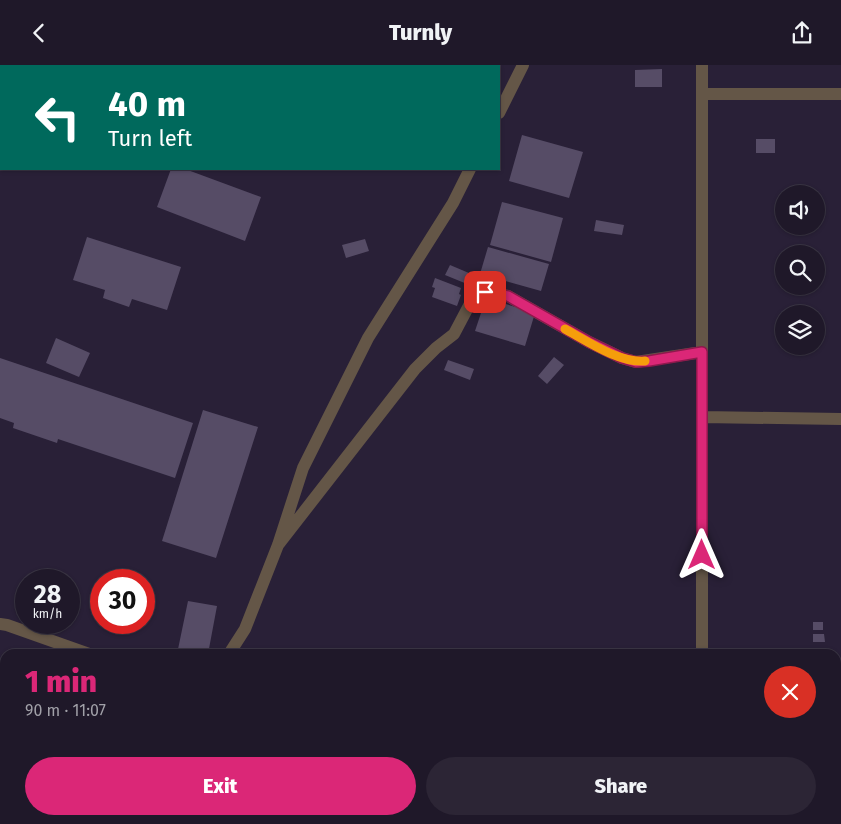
<!DOCTYPE html>
<meta charset="utf-8">
<style>
:root{--surface:#1f1829;--page:#2c2535;--text:#f1f3f6;--muted:#a1a0a8;--line:#3c3746;--accent:#db2777}
body{margin:0;font-family:"Fira Sans",sans-serif;background:var(--page);color:var(--text);height:100vh;display:flex;flex-direction:column;font-size:19px;white-space:nowrap}
*{box-sizing:border-box;margin:0}
p{font-size:16px;color:var(--muted)}
.icon{flex:none;width:28px;height:28px;fill:none;stroke:currentColor;stroke-width:2;stroke-linecap:round;stroke-linejoin:round}
.map{position:relative;flex:1;overflow:hidden}
.side{position:absolute;left:0px;top:584px;width:841px;height:176px;display:flex;flex-direction:column;background:var(--surface);border-radius:15px 15px 0 0;box-shadow:0 1px 4px #0004,0 0 0 1px var(--line)}
.side>*{flex:none}
.top-card{position:absolute;left:0px;top:0px;width:500px;height:105px;box-shadow:0 1px 4px #0004,0 0 0 1px var(--line);background:#00695c;color:#fff;overflow:hidden}
.buttons{position:absolute;left:775px;top:120px;display:grid;gap:10px}
.buttons a{display:grid;place-items:center;width:50px;height:50px;border-radius:50%;background:var(--surface);box-shadow:0 1px 4px #0004,0 0 0 1px var(--line);font-size:25px}
.speed{position:absolute;left:15px;top:504px;display:flex;gap:10px;font-size:25px;font-weight:700;text-align:center}
.speed>*{display:grid;place-content:center;width:65px;height:65px;border-radius:50%;background:var(--surface);box-shadow:0 1px 4px #0004,0 0 0 1px var(--line);line-height:1}
.speed small{font-size:12px;font-weight:400}
.speed .limit{border:8px solid #d22;background:#fff;color:#111}
.pin{position:absolute;display:grid;place-items:center;width:42px;height:42px;color:#fff;margin:-21px;border-radius:10px;box-shadow:0 2px 8px #0006}
.me{position:absolute;width:55px;margin:-28px;rotate:0deg;stroke-linejoin:round;filter:drop-shadow(0 0 4px #0008)}
.turn{display:flex;align-items:center;gap:18px;height:105px;padding:0 25px;font-size:22px}
.turn .icon{width:65px;height:65px;stroke-width:2.5}
.turn b{display:block;font-size:35px;line-height:42px}
.round{display:grid;place-items:center;flex:none;width:52px;height:52px;border-radius:26px;background:var(--page)}
.headline{display:flex;align-items:center;justify-content:space-between;height:85px;padding:0 25px}
h1{font-size:30px;font-weight:800;line-height:38px;color:var(--accent)}
.primary-button{display:flex;gap:10px;margin-top:auto;padding:10px 25px}
.primary-button a{flex:1;height:58px;border-radius:30px;background:var(--accent);color:#fff;font-size:20px;font-weight:800;line-height:58px;text-align:center}
.primary-button a+a{background:var(--page);color:var(--text)}
header{display:flex;justify-content:space-between;align-items:center;height:65px;padding:0 25px;background:var(--surface);font-size:22px;font-weight:800}
.map>svg:first-child{display:block}
</style>
<header><svg class="icon" aria-label="back" viewBox="0 0 24 24"><path d="M15 5l-7 7 7 7"/></svg>Turnly<svg class="icon" aria-label="share" viewBox="0 0 24 24"><path d="M12 15V3M7 8l5-5 5 5M5 13v7h14v-7"/></svg></header>
<div class="map">
<svg width="841" height="759" viewBox="0 0 841 759">
<rect width="100%" height="100%" fill="#292037"/>
<path fill="#564c66" d="M 662,4 L 662,22 L 635,22 L 635,5 Z
M 522,70 L 583,87 L 569,133 L 509,116 Z
M 756,74 L 775,74 L 775,88 L 756,88 Z
M 171,104 L 185,104 L 261,132 L 245,176 L 157,142 Z
M 502,137 L 563,153 L 551,197 L 490,180 Z
M 596,155 L 624,160 L 622,170 L 594,166 Z
M 87,172 L 181,202 L 167,245 L 132,234 L 129,242 L 103,233 L 105,225 L 73,215 Z
M 365,174 L 369,186 L 346,193 L 342,180 Z
M 488,182 L 549,199 L 541,226 L 480,209 Z
M 450,200 L 476,211 L 472,221 L 445,210 Z
M 435,213 L 461,223 L 459,229 L 461,230 L 457,241 L 432,232 L 435,223 L 432,222 Z
M 486,233 L 535,248 L 525,281 L 475,266 Z
M 56,273 L 90,288 L 79,312 L 46,298 Z
M 554,292 L 564,300 L 547,319 L 538,311 Z
M 0,293 L 193,358 L 175,413 L 58,374 L 57,378 L 13,363 L 14,358 L 0,353 Z
M 448,295 L 474,304 L 470,315 L 444,305 Z
M 203,345 L 258,362 L 216,493 L 162,476 Z
M 188,536 L 217,541 L 208,589 L 177,589 Z
M 813,557 L 823,557 L 823,565 L 813,565 Z
M 813,569 L 824,569 L 825,577 L 813,577 Z"/>
<g fill="none" stroke-linecap="round" stroke-linejoin="round">
<path stroke="#645647" stroke-width="12" d="M 702,0 L 702,589
M 702,29 L 841,29
M 499,48 L 523,0
M 702,352 L 841,354
M 278,480 L 415,304 L 436,283 L 454,269 L 473,233 L 485,227 L 508,231 L 589,277 L 622,293 L 636,297 L 702,287
M 0,559 L 7,560 L 89,589
M 229,589 L 245,564 L 278,480 L 303,403 L 368,273 L 453,138 L 470,104
M 690,759 L 691,755"/>
</g>
<g fill="none" stroke-linecap="round" stroke-linejoin="round">
<defs>
<path id="route" d="M 485,227 L 508,231 L 589,277 L 622,293 L 636,297 L 649,296 L 702,287 L 702,490"/>
</defs>
<use href="#route" stroke="#8e194d" stroke-width="12"/>
<use href="#route" stroke="#db2777" stroke-width="9"/>
<path stroke="#f59e0b" stroke-width="9" d="M 565,264 C 587,276 619,298 645,296"/>
</g>
</svg>
<div class="buttons">
<a><svg class="icon" aria-label="sound" viewBox="0 0 24 24"><path d="M4 9h4l5-4v14l-5-4H4zM17 9q2 3 0 6"/></svg></a>
<a><svg class="icon" aria-label="search" viewBox="0 0 24 24"><circle cx="10" cy="10" r="6"/><path d="M15 15l6 6"/></svg></a>
<a><svg class="icon" aria-label="layers" viewBox="0 0 24 24"><path d="M12 4l9 5-9 5-9-5zM3 14l9 5 9-5"/></svg></a>
</div>
<div class="speed"><div>28<small>km/h</small></div><div class="limit">30</div></div>
<div class="pin" style="left:485px;top:227px;background:#d93025"><svg class="icon" aria-label="arrive" viewBox="0 0 24 24"><path d="M6 21V4h12l-3 4 3 4H6"/></svg></div>
<svg class="me" style="left:702px;top:490px" viewBox="-20 -20 40 40"><path d="M0-17L14 15 0 8-14 15z" fill="#db2777" stroke="#fff" stroke-width="4"/></svg>
<div class="top-card">
<div class="turn"><svg class="icon" aria-label="left" viewBox="0 0 24 24"><path d="M17 20v-9H6M10 6l-5 5 5 5"/></svg><div><b>40 m</b>Turn left</div></div>
</div>
<section class="side">
<div class="headline"><div><h1>1 min</h1><p>90 m · 11:07</p></div><a class="round" style="background:#d93025;color:#fff"><svg class="icon" aria-label="close" viewBox="0 0 24 24"><path d="M6 6l12 12M18 6L6 18"/></svg></a></div>
<div class="primary-button"><a>Exit</a><a>Share</a></div>
</section>
</div>
